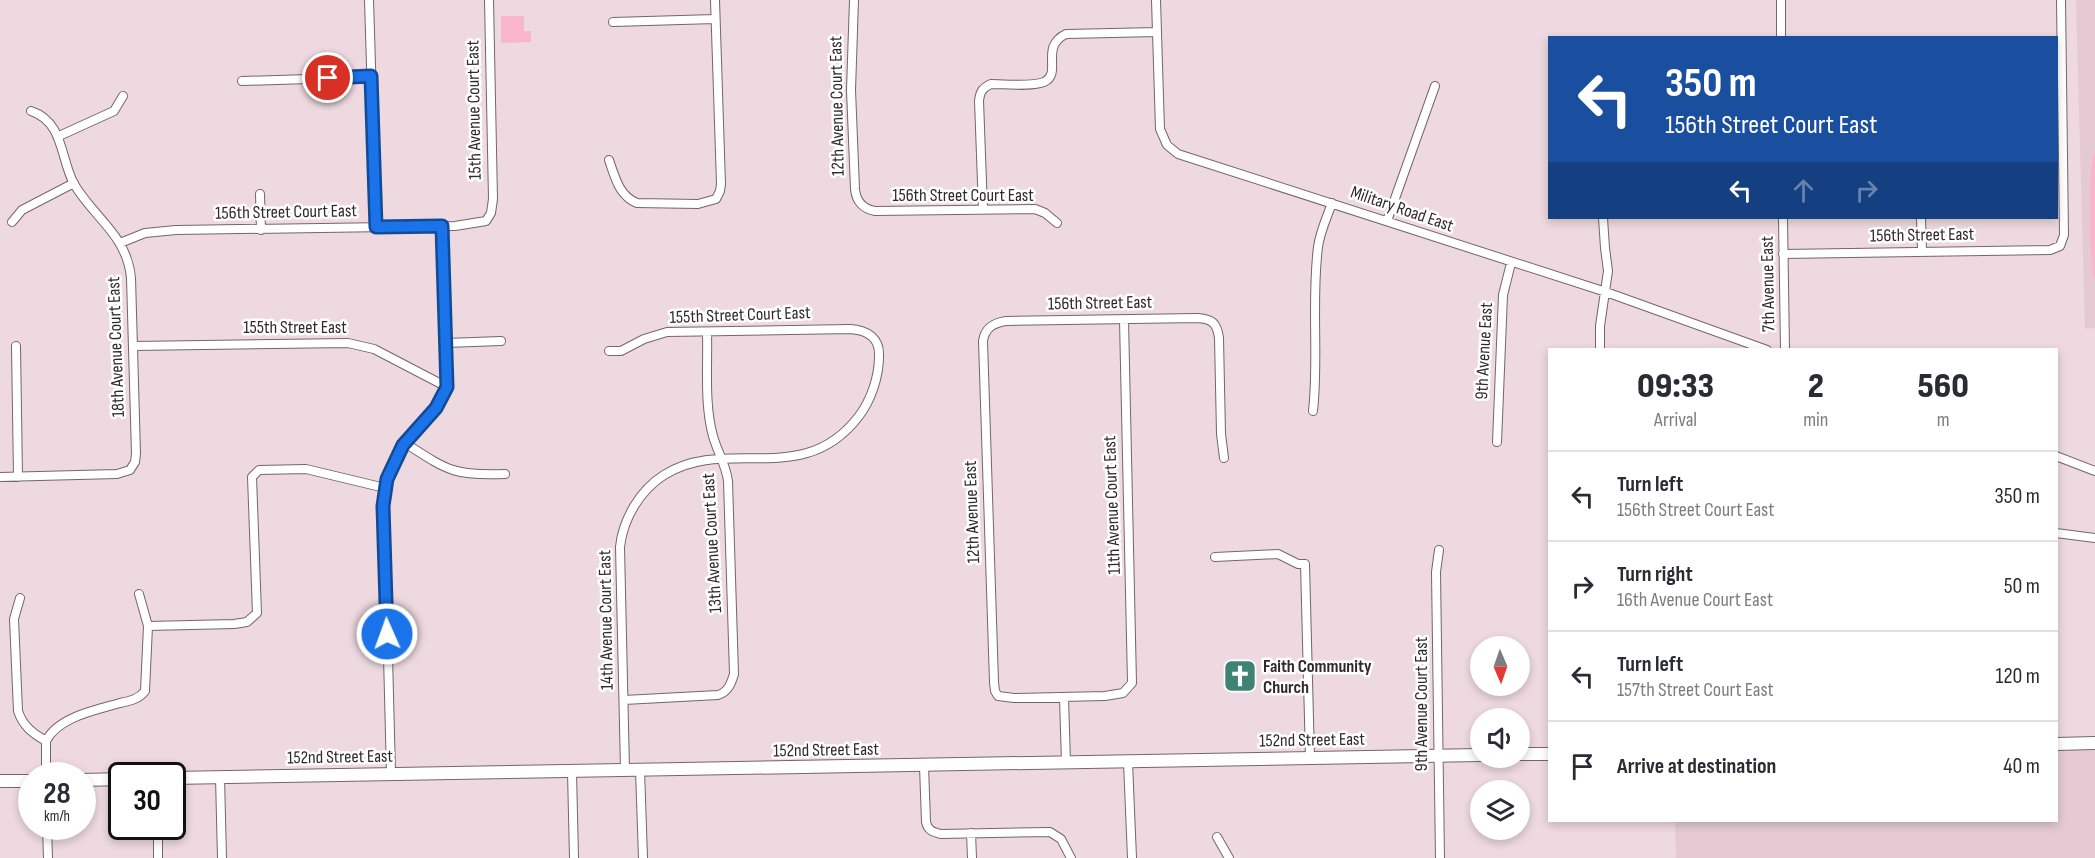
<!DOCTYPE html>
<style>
:root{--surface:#fff;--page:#f2f2f3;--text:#2b2b33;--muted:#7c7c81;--line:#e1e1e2}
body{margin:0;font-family:"Sofia Sans Condensed",sans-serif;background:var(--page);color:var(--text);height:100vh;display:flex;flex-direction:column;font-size:22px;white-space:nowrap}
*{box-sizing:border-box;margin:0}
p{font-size:20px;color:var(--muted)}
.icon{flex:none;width:33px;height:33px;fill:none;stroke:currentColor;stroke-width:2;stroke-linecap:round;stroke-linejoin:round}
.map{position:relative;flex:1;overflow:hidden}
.panel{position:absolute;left:1548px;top:348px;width:510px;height:474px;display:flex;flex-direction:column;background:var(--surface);border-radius:0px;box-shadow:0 3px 9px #0003}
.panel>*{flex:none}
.top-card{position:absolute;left:1548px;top:36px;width:510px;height:183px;border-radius:0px;box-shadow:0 3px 9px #0003;background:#1a4fa0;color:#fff;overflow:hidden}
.needle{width:39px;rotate:178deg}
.controls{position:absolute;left:1470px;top:636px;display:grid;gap:12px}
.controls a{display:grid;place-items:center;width:60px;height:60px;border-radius:50%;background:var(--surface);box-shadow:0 3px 9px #0003;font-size:30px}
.speed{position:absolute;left:18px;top:762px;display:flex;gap:12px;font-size:30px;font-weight:700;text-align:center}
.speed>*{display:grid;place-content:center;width:78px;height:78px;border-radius:50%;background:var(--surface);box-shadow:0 3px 9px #0003;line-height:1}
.speed small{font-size:15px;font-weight:400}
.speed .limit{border:3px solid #111;border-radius:9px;background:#fff;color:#111}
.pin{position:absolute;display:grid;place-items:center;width:51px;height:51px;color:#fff;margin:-26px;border:3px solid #fff;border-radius:50%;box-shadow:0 2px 6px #0007}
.me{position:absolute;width:66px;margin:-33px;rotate:358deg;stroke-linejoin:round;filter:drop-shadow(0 0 4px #0008)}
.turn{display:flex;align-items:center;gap:21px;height:126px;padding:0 18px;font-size:27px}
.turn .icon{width:78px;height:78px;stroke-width:2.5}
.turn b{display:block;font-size:42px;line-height:51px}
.lanes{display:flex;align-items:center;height:57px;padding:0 18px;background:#0003;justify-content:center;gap:30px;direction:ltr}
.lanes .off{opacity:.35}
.eta{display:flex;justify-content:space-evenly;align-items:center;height:102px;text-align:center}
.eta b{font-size:36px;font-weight:800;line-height:42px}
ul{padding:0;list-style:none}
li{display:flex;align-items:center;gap:18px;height:90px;padding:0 18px;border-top:2px solid var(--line)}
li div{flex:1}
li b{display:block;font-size:22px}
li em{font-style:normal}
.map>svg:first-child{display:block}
</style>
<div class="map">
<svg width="2095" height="858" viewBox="0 0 2095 858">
<rect width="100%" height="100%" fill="#edd9df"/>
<path fill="#e5cad3" d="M 2076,0 L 2095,0 L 2095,328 L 2085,329 Z
M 2095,743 L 2095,858 L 1676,858 L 1675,821 L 2056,820 L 2057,744 Z"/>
<path fill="#f9b5cc" d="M 501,16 L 524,16 L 524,31 L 531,31 L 531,42 L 501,43 Z
M 2095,151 L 2095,283 C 2089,260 2087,171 2095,151 Z"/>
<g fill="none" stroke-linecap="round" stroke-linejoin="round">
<defs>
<path id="street" d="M 369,0 L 376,227
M 854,0 L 851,90 L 855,189 C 856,201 863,209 875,211 L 1035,209 L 1045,213 L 1057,223
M 1156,0 L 1160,129 L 1167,145 L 1178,154 L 1606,292 L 1767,350
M 1781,0 L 1781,38
M 613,22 L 715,19
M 242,81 L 371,77
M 59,136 L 114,111 L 123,96
M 609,160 C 615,177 619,196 637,203 L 698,204 L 716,199 L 720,191 L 721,184 L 715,0
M 260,194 L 261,230
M 983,209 L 979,101 C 980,92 982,88 991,84 C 1004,84 1032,87 1044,82 C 1063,73 1039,47 1066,34 L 1157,32
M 1783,218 L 1785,350
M 1921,218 L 1922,250
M 1387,221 L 1435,86
M 12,222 L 22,210 L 74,183
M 120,243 L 145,233 L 176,230 L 455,226 L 486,221 L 491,213 L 493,199 L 489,0
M 1783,254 L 2050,250 L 2060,246 L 2064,235 L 2061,0
M 1124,320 L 1132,683 L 1123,693 L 1105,696 L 1014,698 L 998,696 L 995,691 L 994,682 L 983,341 C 985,328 993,323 1006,321 L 1198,318 C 1212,319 1217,323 1219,338 L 1221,434 L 1224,458
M 446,343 L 501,341
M 16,346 L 18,477
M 133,346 L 348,343 L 374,349 L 447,387
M 1600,350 L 1600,326 L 1608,271 L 1605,248 L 1603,218
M 609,351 L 621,351 L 644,339 L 667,332 L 850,329 C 867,330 880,338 879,356 C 879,377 871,400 859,416 C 803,490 727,435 664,475 C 640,490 623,519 620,547 L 625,770
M 1313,411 C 1319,357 1311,302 1318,247 C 1320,232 1327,217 1332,203
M 1497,442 L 1503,295 L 1511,263
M 405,443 C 447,470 453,476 505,474
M 2056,456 L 2095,471
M 0,477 L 117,474 L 130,470 L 135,462 L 136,454 L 131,278 C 127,235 94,218 74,184 C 60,158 64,122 31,111
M 2056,533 L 2095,538
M 1439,550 L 1436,572 L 1440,858
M 1215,557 L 1278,554 L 1298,564 L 1305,564 L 1310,758
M 20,598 L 14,619 L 18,711 C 23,726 32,733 46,741
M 148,626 L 234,624 L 247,622 L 257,613 L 252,477 L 259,470 L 306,469 L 385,488
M 1064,697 L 1066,763
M 624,700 L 718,695 C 728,692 731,684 734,674 L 728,481 C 726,465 717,451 713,436 C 704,404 708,365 707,332
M 46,741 C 58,717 96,710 120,703 C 130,701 139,699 145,691 L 148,626 L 139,594
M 46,741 L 46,776
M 1128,762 L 1132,858
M 924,766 L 926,822 C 928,831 933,832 941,834 L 1050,832 L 1061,839 L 1071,858
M 640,770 L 643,858
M 572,772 L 574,858
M 391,774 L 384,499 C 387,480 391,461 403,445 C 417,426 436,412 446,389 L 442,226
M 220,777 L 222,858
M 47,826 L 48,858
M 971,833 L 972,858
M 1217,837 L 1229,858
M 158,858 L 158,835"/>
<path id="secondary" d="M 2056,744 L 2095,743
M 1520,754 L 1550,754
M 172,778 L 1480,755
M 82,780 L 122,779
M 0,781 L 32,781"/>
</defs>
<use href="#street" stroke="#76656a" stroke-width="10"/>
<use href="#secondary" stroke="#76656a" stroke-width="14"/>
<use href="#street" stroke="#fff" stroke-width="8"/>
<use href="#secondary" stroke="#fff" stroke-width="12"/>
</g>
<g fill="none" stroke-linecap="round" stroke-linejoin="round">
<defs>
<path id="route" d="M 328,78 L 371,76 L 376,227 L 442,226 L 447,387 L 436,408 L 403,445 L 387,479 L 383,506 L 387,634"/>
</defs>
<use href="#route" stroke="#114b97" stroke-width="15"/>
<use href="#route" stroke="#1a73e8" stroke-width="10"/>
</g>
<defs>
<symbol id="church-square" viewBox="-11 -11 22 22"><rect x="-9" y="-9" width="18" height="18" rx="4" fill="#408375" stroke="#fff"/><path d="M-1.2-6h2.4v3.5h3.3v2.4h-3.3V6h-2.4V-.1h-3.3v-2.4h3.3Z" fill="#fff"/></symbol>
</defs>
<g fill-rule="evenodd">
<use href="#church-square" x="1221" y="657" width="38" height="38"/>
</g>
<g text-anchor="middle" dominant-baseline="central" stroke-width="5" stroke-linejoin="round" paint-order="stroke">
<g font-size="18" fill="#30282b" stroke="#fff">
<text transform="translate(837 106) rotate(-91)">12th Avenue Court East</text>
<text transform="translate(474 110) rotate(-91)">15th Avenue Court East</text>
<text x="963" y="195">156th Street Court East</text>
<text transform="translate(1402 209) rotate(19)">Military Road East</text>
<text transform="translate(286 212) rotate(-1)">156th Street Court East</text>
<text transform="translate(1922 235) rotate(-1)">156th Street East</text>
<text transform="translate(1768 284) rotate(-91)">7th Avenue East</text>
<text transform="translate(1100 303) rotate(-1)">156th Street East</text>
<text transform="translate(740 315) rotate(-2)">155th Street Court East</text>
<text x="295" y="327">155th Street East</text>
<text transform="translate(116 347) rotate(-92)">18th Avenue Court East</text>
<text transform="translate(1484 351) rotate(-87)">9th Avenue East</text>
<text transform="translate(1112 505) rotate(-92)">11th Avenue Court East</text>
<text transform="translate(972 512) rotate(-92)">12th Avenue East</text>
<text transform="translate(712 543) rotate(-93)">13th Avenue Court East</text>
<text transform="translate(606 620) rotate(-91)">14th Avenue Court East</text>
<text transform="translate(1421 704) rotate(-90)">9th Avenue Court East</text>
<text transform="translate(1312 740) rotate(-1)">152nd Street East</text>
<text transform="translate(826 750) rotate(-1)">152nd Street East</text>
<text transform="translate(340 757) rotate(-1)">152nd Street East</text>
</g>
<g font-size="18" font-weight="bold" fill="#30282b" stroke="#fff" text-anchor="start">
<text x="1263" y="666">Faith Community<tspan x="1263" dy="21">Church</tspan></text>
</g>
</g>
</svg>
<div class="controls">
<a><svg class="needle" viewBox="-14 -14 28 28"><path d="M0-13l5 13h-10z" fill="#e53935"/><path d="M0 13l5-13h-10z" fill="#7c7c81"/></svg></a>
<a><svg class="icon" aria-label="sound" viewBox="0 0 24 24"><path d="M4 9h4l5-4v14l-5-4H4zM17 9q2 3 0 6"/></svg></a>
<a><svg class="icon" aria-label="layers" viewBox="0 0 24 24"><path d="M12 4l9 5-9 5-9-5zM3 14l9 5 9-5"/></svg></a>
</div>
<div class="speed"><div>28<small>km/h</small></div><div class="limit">30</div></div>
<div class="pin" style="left:328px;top:78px;background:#d93025"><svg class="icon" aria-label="arrive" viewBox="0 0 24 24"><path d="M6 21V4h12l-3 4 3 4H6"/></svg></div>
<svg class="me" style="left:387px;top:634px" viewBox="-20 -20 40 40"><circle r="17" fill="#1a73e8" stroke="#fff" stroke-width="3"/><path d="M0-11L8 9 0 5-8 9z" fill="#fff"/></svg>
<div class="top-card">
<div class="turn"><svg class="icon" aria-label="left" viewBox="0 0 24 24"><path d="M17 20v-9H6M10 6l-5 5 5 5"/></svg><div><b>350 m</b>156th Street Court East</div></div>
<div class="lanes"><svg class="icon" aria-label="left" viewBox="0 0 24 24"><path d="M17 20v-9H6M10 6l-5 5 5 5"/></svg><svg class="icon off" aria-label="ahead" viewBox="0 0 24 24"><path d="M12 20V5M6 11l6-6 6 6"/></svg><svg class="icon off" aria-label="right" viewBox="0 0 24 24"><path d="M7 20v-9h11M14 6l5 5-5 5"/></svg></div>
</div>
<section class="panel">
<div class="eta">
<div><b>09:33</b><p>Arrival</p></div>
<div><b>2</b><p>min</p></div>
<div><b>560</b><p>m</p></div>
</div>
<ul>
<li><svg class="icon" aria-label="left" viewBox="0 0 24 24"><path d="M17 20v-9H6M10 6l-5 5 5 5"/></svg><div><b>Turn left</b><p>156th Street Court East</p></div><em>350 m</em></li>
<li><svg class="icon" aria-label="right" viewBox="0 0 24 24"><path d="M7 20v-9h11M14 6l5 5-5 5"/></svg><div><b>Turn right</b><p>16th Avenue Court East</p></div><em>50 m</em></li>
<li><svg class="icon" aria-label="left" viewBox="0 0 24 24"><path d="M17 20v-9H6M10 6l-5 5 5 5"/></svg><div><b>Turn left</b><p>157th Street Court East</p></div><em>120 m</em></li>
<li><svg class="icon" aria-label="arrive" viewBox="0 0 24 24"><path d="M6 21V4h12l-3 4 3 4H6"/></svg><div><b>Arrive at destination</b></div><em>40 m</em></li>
</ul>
</section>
</div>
